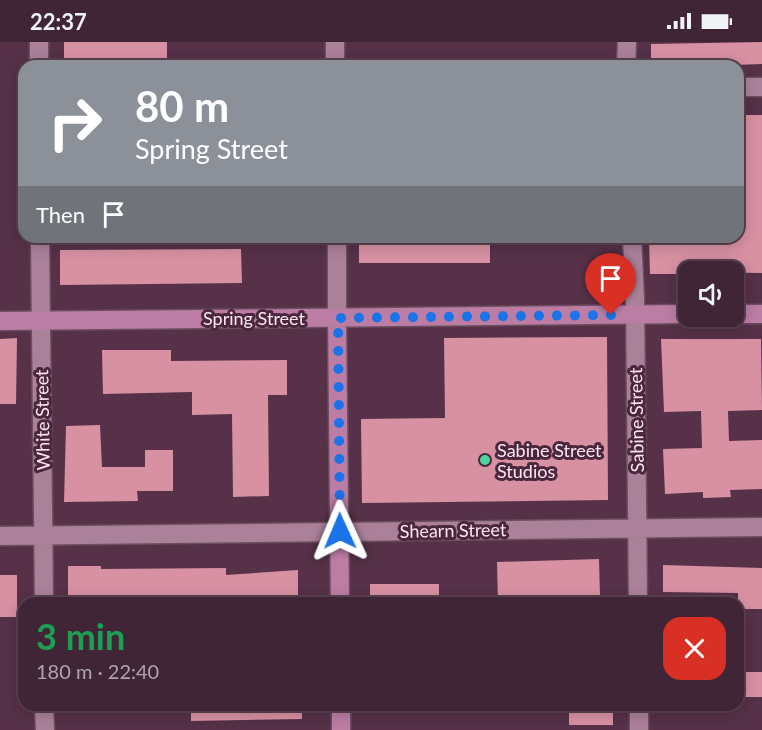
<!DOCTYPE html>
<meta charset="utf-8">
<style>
:root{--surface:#402536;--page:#472d3e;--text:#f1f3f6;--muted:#aea5ad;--line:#594251}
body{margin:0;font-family:Lato,sans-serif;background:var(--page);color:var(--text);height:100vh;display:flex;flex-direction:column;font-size:22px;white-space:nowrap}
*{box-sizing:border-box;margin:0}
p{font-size:20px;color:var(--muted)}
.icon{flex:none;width:33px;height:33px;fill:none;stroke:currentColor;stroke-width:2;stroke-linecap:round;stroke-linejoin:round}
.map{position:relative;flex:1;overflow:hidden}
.side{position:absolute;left:18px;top:555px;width:726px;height:114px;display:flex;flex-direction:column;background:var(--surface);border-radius:18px;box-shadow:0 3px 15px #0003,0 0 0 2px var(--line)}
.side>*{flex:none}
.hud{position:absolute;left:18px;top:18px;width:726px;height:183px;border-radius:18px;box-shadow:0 3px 15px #0003,0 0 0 2px var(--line);background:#8c9099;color:#fff;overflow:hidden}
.controls{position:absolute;left:678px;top:219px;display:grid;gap:12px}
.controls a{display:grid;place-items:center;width:66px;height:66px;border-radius:12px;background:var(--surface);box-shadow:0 3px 15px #0003,0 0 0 2px var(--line);font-size:30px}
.pin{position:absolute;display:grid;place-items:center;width:51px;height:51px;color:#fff;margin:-62px -26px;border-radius:50% 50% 50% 0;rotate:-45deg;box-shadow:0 0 6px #0007}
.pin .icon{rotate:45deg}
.me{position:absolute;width:66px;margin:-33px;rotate:359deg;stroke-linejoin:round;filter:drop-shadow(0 0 4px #0008)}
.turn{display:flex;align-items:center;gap:21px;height:126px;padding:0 18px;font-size:27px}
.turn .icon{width:78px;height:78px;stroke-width:2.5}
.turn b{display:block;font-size:42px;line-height:51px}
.then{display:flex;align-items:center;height:57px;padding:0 18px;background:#0003;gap:12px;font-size:22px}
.round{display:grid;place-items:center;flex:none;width:63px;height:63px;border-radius:18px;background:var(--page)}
.overview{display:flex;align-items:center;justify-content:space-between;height:102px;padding:0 18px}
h1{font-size:36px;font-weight:700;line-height:45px;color:#1e9e55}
.status{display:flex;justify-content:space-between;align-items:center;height:42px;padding:0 30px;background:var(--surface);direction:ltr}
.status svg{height:16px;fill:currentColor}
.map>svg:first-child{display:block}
</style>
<div class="status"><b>22:37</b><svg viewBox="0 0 49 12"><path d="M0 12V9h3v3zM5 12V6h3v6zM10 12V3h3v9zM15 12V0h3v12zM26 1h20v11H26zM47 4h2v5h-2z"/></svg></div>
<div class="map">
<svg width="762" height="688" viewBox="0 0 762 688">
<rect width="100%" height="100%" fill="#563148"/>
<path fill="#d791a3" d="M 64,0 L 167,0 L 167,24 L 64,24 Z
M 762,0 L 762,22 L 707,24 L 707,18 L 651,20 L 651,2 Z
M 738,73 L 762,73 L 762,231 L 688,230 L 688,232 L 650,232 L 649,197 L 738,198 Z
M 359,195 L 490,195 L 490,221 L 359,221 Z
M 241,207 L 242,241 L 60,243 L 60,208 Z
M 607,295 L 608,458 L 362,461 L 361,377 L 445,376 L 444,296 Z
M 17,296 L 16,362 L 0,362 L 0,297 Z
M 661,297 L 761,297 L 762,368 L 728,369 L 729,399 L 762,398 L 762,447 L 730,448 L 731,455 L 703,456 L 703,450 L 665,452 L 663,407 L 702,406 L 701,369 L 664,370 Z
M 102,308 L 171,308 L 171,319 L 287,318 L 287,353 L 268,353 L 269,454 L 233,455 L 232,372 L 192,373 L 192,350 L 103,352 Z
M 100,383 L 102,425 L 145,425 L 145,408 L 173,408 L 173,449 L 137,449 L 138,459 L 64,460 L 66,384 Z
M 599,517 L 600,554 L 534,555 L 534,561 L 498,561 L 497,520 Z
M 663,523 L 762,526 L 762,567 L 738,567 L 738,551 L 663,550 Z
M 68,524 L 101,524 L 101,527 L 226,526 L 226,533 L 298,528 L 298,561 L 106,561 L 106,554 L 68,554 Z
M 0,533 L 17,533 L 17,575 L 0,575 Z
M 370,542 L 439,542 L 439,561 L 370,561 Z
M 738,630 L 762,630 L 762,655 L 738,655 Z
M 191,663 L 302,663 L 302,677 L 191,679 Z
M 569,663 L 613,663 L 613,683 L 569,683 Z"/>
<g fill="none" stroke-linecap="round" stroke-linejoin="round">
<defs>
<path id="street" d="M 39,0 L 39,24
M 335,0 L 335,24
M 626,24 L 627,0
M 738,45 L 762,45
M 40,195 L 44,561
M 337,195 L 337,276
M 632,195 L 635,257 L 638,561
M 0,494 L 762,485
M 44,663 L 45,688
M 639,663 L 639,688"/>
<path id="secondary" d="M 734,272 L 762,272
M 337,276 L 340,561
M 0,279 L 688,272
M 341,663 L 341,688"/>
</defs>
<use href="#street" stroke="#6d4e61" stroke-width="21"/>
<use href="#secondary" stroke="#6d4e61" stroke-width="21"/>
<use href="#street" stroke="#ab819a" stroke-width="18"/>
<use href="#secondary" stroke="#bb7da4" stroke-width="18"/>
</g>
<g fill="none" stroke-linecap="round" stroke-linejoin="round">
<path stroke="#1a73e8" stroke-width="10" stroke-dasharray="0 18" d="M 340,489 L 338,276 L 611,273"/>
</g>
<circle fill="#4bd49b" stroke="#4b273e" stroke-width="2" cx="485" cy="418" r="6"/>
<g text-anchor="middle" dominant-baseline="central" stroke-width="6" stroke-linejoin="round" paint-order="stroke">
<g font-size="18" fill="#fde6f3" stroke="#4b273e">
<text x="254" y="276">Spring Street</text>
<text transform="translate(42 378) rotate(-91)">White Street</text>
<text transform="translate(636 378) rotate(-91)">Sabine Street</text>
<text transform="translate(453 488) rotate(-1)">Shearn Street</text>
</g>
<g font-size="18" fill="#fde6f3" stroke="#4b273e" text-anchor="start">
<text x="497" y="408">Sabine Street<tspan x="497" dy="21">Studios</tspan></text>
</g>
</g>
</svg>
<div class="controls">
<a><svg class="icon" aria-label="sound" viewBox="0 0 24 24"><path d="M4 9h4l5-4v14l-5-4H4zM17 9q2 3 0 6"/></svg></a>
</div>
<div class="pin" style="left:611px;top:273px;background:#d93025"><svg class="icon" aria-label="arrive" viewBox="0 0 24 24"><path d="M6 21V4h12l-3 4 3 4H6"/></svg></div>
<svg class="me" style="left:340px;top:489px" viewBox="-20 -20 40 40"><path d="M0-17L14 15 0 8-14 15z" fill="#1a73e8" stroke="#fff" stroke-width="4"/></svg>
<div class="hud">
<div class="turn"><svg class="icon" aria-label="right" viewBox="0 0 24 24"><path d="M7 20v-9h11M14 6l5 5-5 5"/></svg><div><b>80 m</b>Spring Street</div></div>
<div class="then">Then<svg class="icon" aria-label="arrive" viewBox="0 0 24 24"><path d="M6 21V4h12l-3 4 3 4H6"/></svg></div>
</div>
<section class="side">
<div class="overview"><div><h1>3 min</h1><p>180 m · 22:40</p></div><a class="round" style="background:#d93025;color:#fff"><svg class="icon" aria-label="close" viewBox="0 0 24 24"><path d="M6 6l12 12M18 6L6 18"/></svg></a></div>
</section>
</div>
